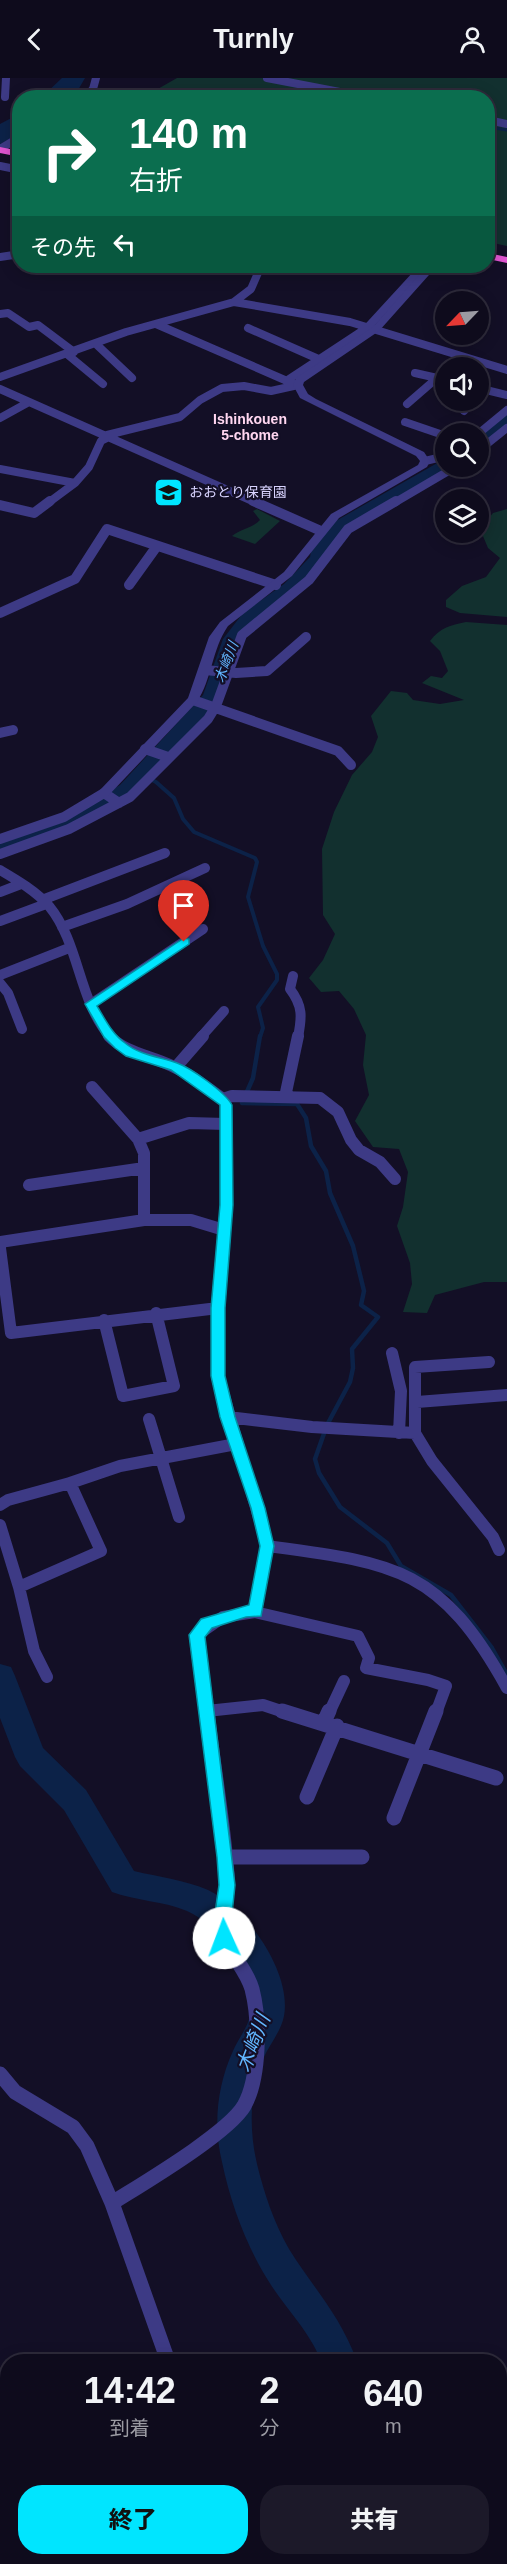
<!DOCTYPE html>
<html lang="ja">
<meta charset="utf-8">
<style>
:root{--surface:#0e0b1c;--page:#1c1929;--text:#f1f3f6;--muted:#9b9ba3;--line:#2e2b3b;--accent:#00e5ff}
body{margin:0;font-family:Helvetica,"Noto Sans JP",sans-serif;background:var(--page);color:var(--text);height:100vh;display:flex;flex-direction:column;font-size:22px;white-space:nowrap}
*{box-sizing:border-box;margin:0}
p{font-size:20px;color:var(--muted)}
.icon{flex:none;width:33px;height:33px;fill:none;stroke:currentColor;stroke-width:2;stroke-linecap:round;stroke-linejoin:round}
.map{position:relative;flex:1;overflow:hidden}
.panel{position:absolute;left:0px;top:2276px;width:507px;height:212px;display:flex;flex-direction:column;background:var(--surface);border-radius:24px 24px 0 0;box-shadow:0 3px 15px #0003,0 0 0 2px var(--line)}
.panel>*{flex:none}
.guide{position:absolute;left:12px;top:12px;width:483px;height:183px;border-radius:24px;box-shadow:0 3px 15px #0003,0 0 0 2px var(--line);background:#0b6e4f;color:#fff;overflow:hidden}
.needle{width:39px;rotate:245deg}
.tools{position:absolute;left:435px;top:213px;display:grid;gap:12px}
.tools a{display:grid;place-items:center;width:54px;height:54px;border-radius:50%;background:var(--surface);box-shadow:0 3px 15px #0003,0 0 0 2px var(--line);font-size:30px}
.pin{position:absolute;display:grid;place-items:center;width:51px;height:51px;color:#fff;margin:-62px -26px;border-radius:50% 50% 50% 0;rotate:-45deg;box-shadow:0 0 6px #0007}
.pin .icon{rotate:45deg}
.me{position:absolute;width:66px;margin:-33px;rotate:358deg;stroke-linejoin:round;filter:drop-shadow(0 0 4px #0008)}
.turn{display:flex;align-items:center;gap:21px;height:126px;padding:0 18px;font-size:27px}
.turn .icon{width:78px;height:78px;stroke-width:2.5}
.turn b{display:block;font-size:42px;line-height:51px}
.then{display:flex;align-items:center;height:57px;padding:0 18px;background:#0003;gap:12px;font-size:22px}
.eta{display:flex;justify-content:space-evenly;align-items:center;height:102px;text-align:center}
.eta b{font-size:36px;font-weight:800;line-height:42px}
.action{display:flex;gap:12px;margin-top:auto;padding:12px 18px}
.action a{flex:1;height:69px;border-radius:24px;background:var(--accent);color:#111;font-size:24px;font-weight:800;line-height:69px;text-align:center}
.action a+a{background:var(--page);color:var(--text)}
header{display:flex;justify-content:space-between;align-items:center;height:78px;padding:0 18px;background:var(--surface);font-size:27px;font-weight:800}
.map>svg:first-child{display:block}
</style>
<header><svg class="icon" aria-label="back" viewBox="0 0 24 24"><path d="M15 5l-7 7 7 7"/></svg>Turnly<svg class="icon" aria-label="person" viewBox="0 0 24 24"><circle cx="12" cy="8" r="4"/><path d="M4 21q1-7 8-7t8 7"/></svg></header>
<div class="map">
<svg width="507" height="2486" viewBox="0 0 507 2486">
<rect width="100%" height="100%" fill="#130f26"/>
<path fill="#12302f" d="M 177,0 L 507,0 L 507,168 L 488,164 L 488,20 L 142,20 Z
M 257,431 L 280,443 L 255,466 L 232,458 C 242,450 251,451 260,442 L 253,433 Z
M 507,431 L 507,539 L 460,535 L 446,529 L 446,522 L 462,508 L 486,499 L 500,480 L 488,470 L 480,451 L 493,435 Z
M 466,544 L 507,547 L 507,1204 L 484,1204 L 435,1217 L 427,1235 L 403,1234 L 412,1206 L 410,1185 L 397,1148 L 403,1129 L 408,1094 L 399,1071 L 373,1069 L 355,1043 L 369,1017 L 363,987 L 366,957 L 354,931 L 339,913 L 321,914 L 309,900 L 323,882 L 335,856 L 323,837 L 322,771 L 334,734 L 352,697 L 372,674 L 378,659 L 371,638 L 391,613 L 407,615 L 413,622 L 440,626 L 464,622 L 422,605 L 431,598 L 442,600 L 448,593 L 440,573 L 430,563 C 440,550 450,547 466,544 Z
M 0,2328 L 8,2344 L 8,2480 L 146,2480 L 150,2486 L 0,2486 Z"/>
<path fill="#0c2248" d="M 62,0 L 85,0 L 74,19 L 42,19 Z
M 19,36 L 19,56 L 0,66 L 0,46 Z"/>
<g fill="none" stroke-linecap="round" stroke-linejoin="round">
<path stroke="#0c2248" stroke-width="3" d="M 488,49 L 507,52"/>
<path stroke="#0c2248" stroke-width="4" d="M 142,697 L 156,704 L 174,720 L 183,741 L 194,754 L 255,780 L 257,784 L 248,819 L 263,868 L 277,896 L 277,902 L 258,929 L 263,950 L 260,959"/>
<path stroke="#0c2248" stroke-width="4.5" d="M 260,958 L 253,1000 L 242,1025 L 297,1026 L 306,1040 L 311,1068 L 326,1093 L 330,1115 L 353,1168 L 364,1213 L 361,1227 L 378,1239 L 352,1271 L 353,1290 L 350,1304 L 327,1347 L 315,1381 L 319,1395 L 340,1429 L 387,1465 L 401,1488 L 451,1517 L 492,1570 L 507,1597"/>
<path fill="#0c2248" fill-rule="evenodd" d="M 507,336 L 507,351 L 485,369 L 478,370 L 478,356 L 500,338 Z
M 446,380 L 446,388 L 453,390 L 348,452 L 331,474 L 327,485 L 298,514 L 257,543 L 243,562 L 220,623 L 136,717 L 75,751 L 0,775 L 0,761 L 59,741 L 120,707 L 203,617 L 223,561 L 243,535 L 284,506 L 310,479 L 311,474 L 334,444 Z
M 0,1586 L 11,1589 L 15,1598 L 43,1670 L 86,1712 L 134,1793 C 159,1799 185,1802 208,1812 C 247,1830 292,1895 284,1938 C 281,1953 270,1966 264,1979 C 249,2011 249,2052 257,2086 C 264,2115 274,2145 289,2171 C 314,2211 340,2237 357,2283 L 321,2283 C 310,2254 287,2232 271,2207 C 247,2170 231,2127 222,2084 C 213,2047 217,2008 233,1973 C 238,1961 249,1948 250,1936 C 256,1897 222,1849 187,1833 C 164,1823 136,1823 112,1814 L 64,1732 L 20,1688 L 15,1679 L 0,1640 Z
M 411,2480 L 451,2480 L 453,2486 L 413,2486 Z"/>
<path stroke="#3d3a85" stroke-width="8" d="M 267,0 L 371,20
M 5,19 L 6,0
M 85,20 L 93,11 L 96,0
M 488,42 L 507,46
M 0,71 L 20,59
M 0,88 L 20,92
M 0,179 L 20,176
M 241,188 L 258,194
M 234,224 L 251,211 L 261,188
M 0,236 L 8,235 L 29,249 L 38,247 L 74,274
M 156,246 L 294,306
M 248,250 L 323,283
M 96,266 L 132,300
M 68,277 L 103,306
M 415,295 L 446,302
M 0,299 L 126,254 L 234,224 L 350,244 L 507,292
M 286,303 L 368,249 L 424,188
M 478,310 L 507,317
M 0,311 L 257,425
M 407,326 L 437,300
M 464,333 L 473,322
M 0,340 L 29,324
M 405,344 L 446,358
M 478,356 L 507,332
M 103,358 L 180,339 L 200,322 L 222,310 L 244,308 L 271,313 L 298,307
M 478,373 L 507,350
M 425,383 L 446,378
M 0,391 L 75,405 L 89,389 L 101,363 L 107,360
M 48,425 L 75,405
M 394,425 L 457,388"/>
<path stroke="#3d3a85" stroke-width="10" d="M 253,423 L 321,453
M 0,427 L 34,435 L 50,423
M 129,507 L 157,468
M 0,535 L 75,501 L 107,451 L 276,507
M 205,592 L 236,595 L 267,593 L 306,559
M 193,622 L 338,673 L 351,687
M 0,655 L 13,652
M 145,671 L 168,679
M 0,761 L 64,739 L 104,715 L 119,725
M 0,776 L 69,751 L 130,719 L 208,641 L 216,628 L 242,557 L 309,502 L 348,451 L 396,423
M 0,792 C 17,802 36,813 49,828 C 80,866 78,922 110,959
M 0,814 L 21,806
M 42,822 L 165,775
M 0,843 L 46,826
M 62,849 L 127,826 L 205,790
M 0,897 L 69,870
M 293,898 L 290,911 C 303,928 302,939 298,959
M 0,905 L 8,915 L 22,951
M 91,926 L 203,851
M 201,959 L 224,933"/>
<path stroke="#3d3a85" stroke-width="12" d="M 109,958 C 127,976 150,977 172,988 C 191,996 206,1009 223,1021 L 226,1027 L 226,1127 L 218,1230 L 218,1297 L 267,1468 L 255,1534 L 223,1539 L 197,1557 L 207,1635
M 176,989 L 203,958
M 92,1009 L 138,1061 L 144,1075 L 144,1142
M 285,1019 L 298,958
M 223,1021 L 232,1018 L 320,1020 L 338,1034 L 351,1062 L 359,1072 L 380,1084 L 395,1101
M 138,1061 L 189,1045 L 226,1046
M 29,1107 L 144,1090
M 0,1164 L 144,1142 L 191,1142 L 224,1152
M 0,1170 L 11,1255 L 218,1230
M 104,1242 L 123,1318 L 174,1308 L 156,1235
M 392,1275 L 401,1313 L 399,1355
M 417,1324 L 507,1317
M 228,1339 L 312,1349 L 415,1355 L 415,1289 L 489,1284
M 149,1341 L 179,1439
M 415,1355 L 432,1383 L 493,1459 L 499,1472
M 0,1427 L 8,1422 L 70,1405
M 0,1447 L 19,1509 L 34,1573 L 47,1599
M 267,1468 C 395,1485 440,1489 507,1610
M 19,1509 L 101,1473 L 70,1405 L 120,1388 L 236,1366
M 255,1534 L 358,1558 L 369,1580 L 366,1590 L 428,1602 L 446,1608 L 436,1635
M 207,1633 L 263,1627 L 287,1635
M 329,1635 L 344,1603"/>
<path stroke="#3d3a85" stroke-width="15" d="M 282,1633 L 496,1700
M 324,1644 L 329,1633
M 307,1719 L 337,1648
M 394,1740 L 436,1633
M 225,1779 L 362,1779
M 0,1996 L 15,2014 L 73,2049 L 87,2068 L 112,2125 L 168,2283
M 112,2125 C 142,2106 227,2056 244,2028 C 260,2000 260,1942 252,1911 C 246,1889 226,1874 222,1850 C 219,1833 228,1814 227,1796 C 223,1742 213,1687 207,1633
M 250,2480 L 254,2486
M 327,2480 L 336,2486"/>
<path fill="#3d3a85" fill-rule="evenodd" d="M 427,188 L 437,188 L 379,253 L 304,304 L 303,307 L 308,316 L 316,321 L 424,374 L 430,383 L 427,389 L 339,440 L 292,498 L 228,548 C 212,571 212,601 197,624 L 108,718 L 100,718 L 100,712 L 188,620 L 209,559 L 220,544 L 284,494 L 331,436 L 418,387 L 420,383 L 416,378 L 300,320 L 293,307 L 296,300 L 373,249 Z"/>
<path fill="#e055d1" fill-rule="evenodd" d="M 0,69 L 20,73 L 20,79 L 0,75 Z
M 488,175 L 507,179 L 507,185 L 488,181 Z"/>
</g>
<path fill="#00e5ff" stroke="#0095a6" stroke-width="1.5" d="M 184,860 L 189,861 L 189,866 L 97,928 C 105,941 112,956 125,965 C 139,977 160,979 177,985 C 191,990 225,1014 232,1027 L 233,1127 L 225,1230 L 225,1298 L 235,1339 L 265,1430 L 274,1468 L 261,1538 L 246,1539 L 212,1550 L 205,1559 L 235,1807 L 229,1865 L 224,1868 L 218,1865 L 213,1849 L 219,1807 L 217,1779 L 189,1557 L 201,1541 L 249,1527 L 260,1468 L 251,1430 L 220,1339 L 211,1298 L 211,1230 L 220,1127 L 220,1027 L 171,992 L 126,978 L 115,970 L 104,959 L 85,926 Z"/>
<defs>
<symbol id="school-square" viewBox="-11 -11 22 22"><rect x="-9" y="-9" width="18" height="18" rx="4" fill="#00e5ff" stroke="#130f26"/><path d="M0-5L7-2L0 1L-7-2ZM-4 1L0 2.5L4 1V4Q0 6-4 4Z" fill="#111"/></symbol>
</defs>
<g fill-rule="evenodd">
<use href="#school-square" x="152" y="398" width="33" height="33"/>
</g>
<g text-anchor="middle" dominant-baseline="central" stroke-width="4.5" stroke-linejoin="round" paint-order="stroke">
<g font-size="14" font-weight="bold" fill="#ffd6f0" stroke="#130f26">
<text x="250" y="341">Ishinkouen<tspan x="250" dy="16">5-chome</tspan></text>
</g>
<g font-size="14" fill="#d9d4ff" stroke="#130f26" text-anchor="start">
<text x="189" y="414">おおとり保育園</text>
</g>
<g font-size="14" font-style="italic" fill="#62b6ff" stroke="#130f26">
<text transform="translate(226 584) rotate(-69)">木崎川</text>
</g>
<g font-size="20" font-style="italic" fill="#62b6ff" stroke="#130f26">
<text transform="translate(253 1965) rotate(-69)">木崎川</text>
</g>
</g>
</svg>
<div class="tools">
<a><svg class="needle" viewBox="-14 -14 28 28"><path d="M0-13l5 13h-10z" fill="#e53935"/><path d="M0 13l5-13h-10z" fill="#9b9ba3"/></svg></a>
<a><svg class="icon" aria-label="sound" viewBox="0 0 24 24"><path d="M4 9h4l5-4v14l-5-4H4zM17 9q2 3 0 6"/></svg></a>
<a><svg class="icon" aria-label="search" viewBox="0 0 24 24"><circle cx="10" cy="10" r="6"/><path d="M15 15l6 6"/></svg></a>
<a><svg class="icon" aria-label="layers" viewBox="0 0 24 24"><path d="M12 4l9 5-9 5-9-5zM3 14l9 5 9-5"/></svg></a>
</div>
<div class="pin" style="left:184px;top:864px;background:#d93025"><svg class="icon" aria-label="arrive" viewBox="0 0 24 24"><path d="M6 21V4h12l-3 4 3 4H6"/></svg></div>
<svg class="me" style="left:224px;top:1860px" viewBox="-20 -20 40 40"><circle r="19" fill="#fff"/><path d="M0-13L10 11 0 6-10 11z" fill="#00e5ff"/></svg>
<div class="guide">
<div class="turn"><svg class="icon" aria-label="right" viewBox="0 0 24 24"><path d="M7 20v-9h11M14 6l5 5-5 5"/></svg><div><b>140 m</b>右折</div></div>
<div class="then">その先<svg class="icon" aria-label="left" viewBox="0 0 24 24"><path d="M17 20v-9H6M10 6l-5 5 5 5"/></svg></div>
</div>
<section class="panel">
<div class="eta">
<div><b>14:42</b><p>到着</p></div>
<div><b>2</b><p>分</p></div>
<div><b>640</b><p>m</p></div>
</div>
<div class="action"><a>終了</a><a>共有</a></div>
</section>
</div>
